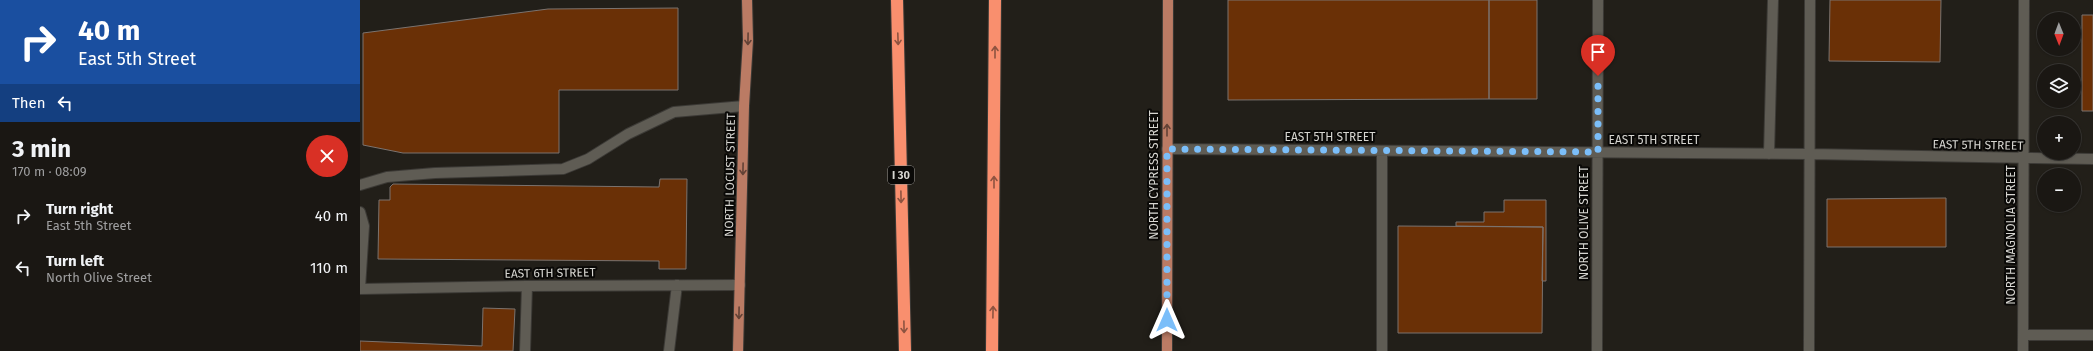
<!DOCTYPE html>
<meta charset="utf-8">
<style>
:root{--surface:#1a1713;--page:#272421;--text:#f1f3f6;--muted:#9f9fa0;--line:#383633}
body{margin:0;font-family:"Fira Sans",sans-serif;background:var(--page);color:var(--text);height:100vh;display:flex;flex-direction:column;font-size:15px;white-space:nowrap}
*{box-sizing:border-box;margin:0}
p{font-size:13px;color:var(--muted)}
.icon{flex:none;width:22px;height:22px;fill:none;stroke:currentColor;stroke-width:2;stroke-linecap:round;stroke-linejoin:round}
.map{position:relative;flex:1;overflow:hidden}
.panel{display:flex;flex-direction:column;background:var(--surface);width:360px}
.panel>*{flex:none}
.hud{background:#1a4fa0;color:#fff;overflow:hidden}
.needle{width:26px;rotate:179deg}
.fabs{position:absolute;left:1677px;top:12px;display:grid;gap:8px}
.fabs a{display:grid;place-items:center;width:44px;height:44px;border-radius:50%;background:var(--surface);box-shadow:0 1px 3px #0004,0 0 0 1px var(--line);font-size:20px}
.pin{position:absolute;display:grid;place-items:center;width:34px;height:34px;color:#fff;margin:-41px -17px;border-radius:50% 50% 50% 0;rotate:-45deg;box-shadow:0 0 4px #0007}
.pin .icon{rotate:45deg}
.me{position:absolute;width:44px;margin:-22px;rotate:0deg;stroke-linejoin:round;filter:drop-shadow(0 0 3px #0008)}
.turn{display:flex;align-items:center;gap:14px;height:84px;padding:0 12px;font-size:18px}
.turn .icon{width:52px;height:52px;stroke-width:2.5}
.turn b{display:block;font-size:28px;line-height:34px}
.then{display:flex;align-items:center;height:38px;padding:0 12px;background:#0003;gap:8px;font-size:15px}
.round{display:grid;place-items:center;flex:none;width:42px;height:42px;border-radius:21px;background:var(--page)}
.head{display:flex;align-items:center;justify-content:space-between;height:68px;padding:0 12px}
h1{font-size:24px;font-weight:700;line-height:30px}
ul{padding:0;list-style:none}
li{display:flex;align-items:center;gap:12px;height:52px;padding:0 12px}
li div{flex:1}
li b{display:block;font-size:15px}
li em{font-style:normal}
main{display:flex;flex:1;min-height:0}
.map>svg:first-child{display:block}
</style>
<main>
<section class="panel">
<div class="hud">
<div class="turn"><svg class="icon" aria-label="right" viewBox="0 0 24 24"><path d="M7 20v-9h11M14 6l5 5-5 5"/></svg><div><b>40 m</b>East 5th Street</div></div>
<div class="then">Then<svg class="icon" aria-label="left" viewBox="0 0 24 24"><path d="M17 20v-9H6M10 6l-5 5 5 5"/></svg></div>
</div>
<div class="head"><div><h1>3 min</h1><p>170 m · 08:09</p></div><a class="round" style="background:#d93025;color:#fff"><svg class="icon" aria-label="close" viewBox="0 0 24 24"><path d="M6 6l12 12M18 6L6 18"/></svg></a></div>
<ul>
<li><svg class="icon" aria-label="right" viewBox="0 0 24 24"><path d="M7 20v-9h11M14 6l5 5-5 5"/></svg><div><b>Turn right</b><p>East 5th Street</p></div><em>40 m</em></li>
<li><svg class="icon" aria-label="left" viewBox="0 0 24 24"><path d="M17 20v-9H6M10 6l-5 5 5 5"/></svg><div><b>Turn left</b><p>North Olive Street</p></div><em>110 m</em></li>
</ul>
</section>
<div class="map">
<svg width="1733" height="351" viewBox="0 0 1733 351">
<rect width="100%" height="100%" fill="#221f19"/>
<path fill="#6a3006" stroke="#7b736f" d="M 868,0 L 1129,0 L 1129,99 L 868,100 Z
M 1129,0 L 1177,0 L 1177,99 L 1129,99 Z
M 1470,0 L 1581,0 L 1580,62 L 1469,61 Z
M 318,8 L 318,90 L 199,90 L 199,153 L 43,153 L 3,145 L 3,33 L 188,9 Z
M 1722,15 L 1733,15 L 1733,111 L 1722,111 Z
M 300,179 L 327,179 L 326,269 L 299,269 L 299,261 L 18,259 L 19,200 L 30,200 L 30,187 L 33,184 L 299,187 Z
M 1586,198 L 1586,247 L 1467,247 L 1467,199 Z
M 1144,200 L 1186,200 L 1186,281 L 1182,281 L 1183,227 L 1096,226 L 1096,222 L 1124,222 L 1124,212 L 1144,212 Z
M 1038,226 L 1183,227 L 1182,333 L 1038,333 Z
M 123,308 L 155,309 L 153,351 L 0,351 L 0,341 L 122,346 Z"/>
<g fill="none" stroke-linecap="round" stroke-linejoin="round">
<defs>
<path id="minor" d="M 807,149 L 1450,154 L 1733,159
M 1409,154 L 1413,0
M 0,185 L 27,177 L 75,173 L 203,169 L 228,159 L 268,134 L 314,112 L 384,106
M 0,212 L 4,226 L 0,288
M 0,289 L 167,286 L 380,285
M 1663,335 L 1733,335
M 165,351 L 167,286
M 309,351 L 317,285
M 1022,351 L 1022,151
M 1237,351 L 1238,0
M 1449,351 L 1450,0
M 1663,351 L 1664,0"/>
<path id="major" d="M 378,351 L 384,106 L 388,40 L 387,0
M 807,351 L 808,0"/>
<path id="highway" d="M 537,0 L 545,351
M 632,351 L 635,0"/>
</defs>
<use href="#minor" stroke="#3c3a36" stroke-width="12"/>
<use href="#major" stroke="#3c3a36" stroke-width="12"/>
<use href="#highway" stroke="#3c3a36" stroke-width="14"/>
<use href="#minor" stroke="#5f5c54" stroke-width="10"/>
<use href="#major" stroke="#bb7b64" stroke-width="10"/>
<use href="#highway" stroke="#f98f6e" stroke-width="12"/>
</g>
<defs><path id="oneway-shaft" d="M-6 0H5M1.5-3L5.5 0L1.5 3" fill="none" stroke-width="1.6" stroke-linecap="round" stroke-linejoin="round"/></defs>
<g stroke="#624236">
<use href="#oneway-shaft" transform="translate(388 39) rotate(91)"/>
<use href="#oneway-shaft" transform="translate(807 130) rotate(-90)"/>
<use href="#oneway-shaft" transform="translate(383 169) rotate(91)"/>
<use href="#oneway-shaft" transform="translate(379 313) rotate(91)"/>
</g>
<g stroke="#8d5340">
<use href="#oneway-shaft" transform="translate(538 39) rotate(88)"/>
<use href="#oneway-shaft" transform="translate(635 52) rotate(-90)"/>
<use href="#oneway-shaft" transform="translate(634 182) rotate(-90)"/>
<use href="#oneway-shaft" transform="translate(541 197) rotate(89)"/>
<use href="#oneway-shaft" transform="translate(633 312) rotate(-89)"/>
<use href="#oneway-shaft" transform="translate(544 327) rotate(89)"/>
</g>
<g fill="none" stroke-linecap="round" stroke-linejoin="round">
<path stroke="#7bbef9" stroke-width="7" stroke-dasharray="0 12.6" d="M 807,320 L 807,149 L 1238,152 L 1238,76"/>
</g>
<g text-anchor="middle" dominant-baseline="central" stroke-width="4" stroke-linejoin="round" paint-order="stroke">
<rect fill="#0a0907" stroke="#9a9894" stroke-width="1" x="528" y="166" width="26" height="18" rx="3"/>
<g font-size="11" font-weight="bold" fill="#d7d6d1">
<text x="541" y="175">I 30</text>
</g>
<g font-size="12" fill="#d7d6d1" stroke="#0a0907">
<text x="970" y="137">EAST 5TH STREET</text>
<text x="1294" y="140">EAST 5TH STREET</text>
<text transform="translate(1618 145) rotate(1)">EAST 5TH STREET</text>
<text transform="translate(370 175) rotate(-89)">NORTH LOCUST STREET</text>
<text transform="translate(794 175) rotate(-90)">NORTH CYPRESS STREET</text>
<text transform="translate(1224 223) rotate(-90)">NORTH OLIVE STREET</text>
<text transform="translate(1651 235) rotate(-90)">NORTH MAGNOLIA STREET</text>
<text transform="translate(190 273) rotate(-1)">EAST 6TH STREET</text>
</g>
</g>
</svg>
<div class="fabs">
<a><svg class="needle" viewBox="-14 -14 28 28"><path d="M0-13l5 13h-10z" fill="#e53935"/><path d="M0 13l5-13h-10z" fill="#9f9fa0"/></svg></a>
<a><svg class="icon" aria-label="layers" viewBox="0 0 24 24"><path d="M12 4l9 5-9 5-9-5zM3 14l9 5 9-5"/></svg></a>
<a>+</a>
<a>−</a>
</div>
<div class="pin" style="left:1238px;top:76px;background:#d93025"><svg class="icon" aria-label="arrive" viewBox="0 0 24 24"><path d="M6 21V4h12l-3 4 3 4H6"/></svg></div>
<svg class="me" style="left:807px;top:320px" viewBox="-20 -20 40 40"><path d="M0-17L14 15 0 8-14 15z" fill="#7bbef9" stroke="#fff" stroke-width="4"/></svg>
</div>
</main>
